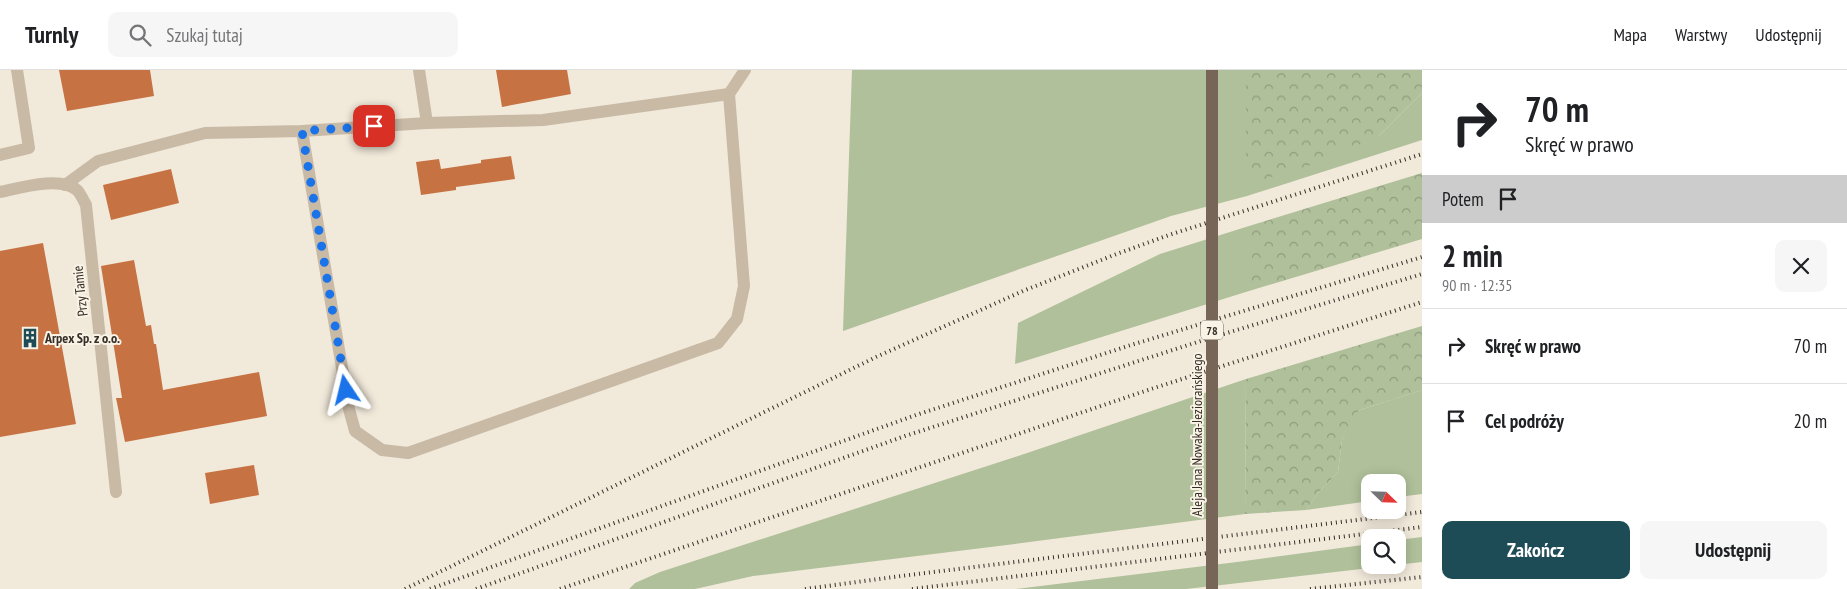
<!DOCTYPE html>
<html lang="pl">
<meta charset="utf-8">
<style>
:root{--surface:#fff;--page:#f6f6f6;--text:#202124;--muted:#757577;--line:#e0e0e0;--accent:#1d4c57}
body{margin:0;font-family:"PT Sans Narrow",sans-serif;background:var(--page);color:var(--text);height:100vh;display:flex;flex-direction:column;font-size:19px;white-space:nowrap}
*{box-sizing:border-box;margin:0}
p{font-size:16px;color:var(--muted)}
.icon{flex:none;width:28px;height:28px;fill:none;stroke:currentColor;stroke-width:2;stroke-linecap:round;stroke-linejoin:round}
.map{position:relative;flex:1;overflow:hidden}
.panel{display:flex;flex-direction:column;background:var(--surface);width:425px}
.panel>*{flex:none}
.banner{background:#fff;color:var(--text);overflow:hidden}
.needle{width:32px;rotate:113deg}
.controls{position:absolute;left:1361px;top:404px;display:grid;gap:10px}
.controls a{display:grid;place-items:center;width:45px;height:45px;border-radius:10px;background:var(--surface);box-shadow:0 2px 12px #0003;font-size:25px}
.pin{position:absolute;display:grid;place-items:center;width:42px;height:42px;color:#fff;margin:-21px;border-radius:10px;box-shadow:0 2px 8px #0006}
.me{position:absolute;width:55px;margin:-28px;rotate:350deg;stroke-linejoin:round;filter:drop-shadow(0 0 4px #0008)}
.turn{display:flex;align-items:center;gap:18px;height:105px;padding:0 20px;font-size:22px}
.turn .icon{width:65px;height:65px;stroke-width:2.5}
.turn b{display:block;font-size:35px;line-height:42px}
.then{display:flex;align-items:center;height:48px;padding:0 20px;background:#0003;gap:10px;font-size:19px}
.round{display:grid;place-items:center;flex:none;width:52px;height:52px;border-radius:10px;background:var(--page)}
.overview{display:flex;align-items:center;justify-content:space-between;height:85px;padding:0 20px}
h1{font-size:30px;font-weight:600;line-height:38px}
.cta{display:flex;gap:10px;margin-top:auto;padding:10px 20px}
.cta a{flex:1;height:58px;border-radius:10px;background:var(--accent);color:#fff;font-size:20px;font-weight:600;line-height:58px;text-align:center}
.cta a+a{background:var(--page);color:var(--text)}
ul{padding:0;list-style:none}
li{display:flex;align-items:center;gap:15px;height:75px;padding:0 20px;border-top:1px solid var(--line)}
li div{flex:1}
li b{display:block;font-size:19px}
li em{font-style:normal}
header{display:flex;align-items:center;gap:30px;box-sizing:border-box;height:70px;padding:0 25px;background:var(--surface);border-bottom:1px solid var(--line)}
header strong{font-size:24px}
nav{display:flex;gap:28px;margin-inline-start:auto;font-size:18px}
.search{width:350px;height:45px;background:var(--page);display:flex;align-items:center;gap:12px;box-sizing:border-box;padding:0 18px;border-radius:10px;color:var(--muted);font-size:19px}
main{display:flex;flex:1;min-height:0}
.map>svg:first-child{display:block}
</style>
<header>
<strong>Turnly</strong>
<div class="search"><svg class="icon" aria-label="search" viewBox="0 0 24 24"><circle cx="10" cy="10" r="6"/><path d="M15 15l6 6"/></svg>Szukaj tutaj</div>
<nav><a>Mapa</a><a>Warstwy</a><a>Udostępnij</a></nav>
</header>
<main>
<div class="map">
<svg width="1422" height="519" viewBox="0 0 1422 519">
<defs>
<pattern id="forest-crowns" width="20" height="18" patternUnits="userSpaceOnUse" patternTransform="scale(1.25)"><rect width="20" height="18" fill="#afc09a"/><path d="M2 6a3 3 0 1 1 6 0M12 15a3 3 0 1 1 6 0" fill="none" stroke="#8f9c7e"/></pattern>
</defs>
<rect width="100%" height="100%" fill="#f1e9da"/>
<path fill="#afc09a" d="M 852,0 L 1246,0 L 1246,91 L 1379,66 L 1422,23 L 1422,70 L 1247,126 L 1171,146 L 843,261 Z
M 1249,156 L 1249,221 L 1015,294 L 1018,253 L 1160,184 Z
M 1246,309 L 1245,444 L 1015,474 L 753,506 L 695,519 L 629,519 L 635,513 L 660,502 L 1015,387 Z
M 1422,320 L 1422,424 L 1398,427 L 1398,412 L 1370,412 L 1370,431 L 1306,440 L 1318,423 L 1338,402 L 1342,370 L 1351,347 L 1360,340 Z
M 1422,467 L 1422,492 L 1186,519 L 1015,519 L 1237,492 L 1370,474 L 1370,495 L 1398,495 L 1398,470 Z"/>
<path fill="url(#forest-crowns)" d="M 1246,0 L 1422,0 L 1422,23 L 1379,66 L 1308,96 L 1262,110 L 1251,104 L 1246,91 Z
M 1422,103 L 1422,169 L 1249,221 L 1249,156 Z
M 1422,256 L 1422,320 L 1360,340 L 1352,347 L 1342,370 L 1338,402 L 1318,423 L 1306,440 L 1245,444 L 1246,309 Z"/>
<path fill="#c67243" d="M 59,0 L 150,0 L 154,26 L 67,41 Z
M 496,0 L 567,0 L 571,24 L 502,37 Z
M 511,86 L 515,109 L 456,117 L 456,120 L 421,125 L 416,92 L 439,89 L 441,99 L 481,93 L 481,90 Z
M 171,99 L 179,133 L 111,150 L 103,115 Z
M 43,173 L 76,354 L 0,367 L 0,181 Z
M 134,190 L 146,256 L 151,255 L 154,274 L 156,274 L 163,320 L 259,302 L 267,346 L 125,372 L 116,328 L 122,328 L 101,196 Z
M 254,395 L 259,425 L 210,434 L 205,403 Z"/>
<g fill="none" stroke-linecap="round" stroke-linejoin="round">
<path stroke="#c9baa6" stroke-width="12" d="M 419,0 L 427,53
M 729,24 L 745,0
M 0,85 L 29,78 L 17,0
M 65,115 L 98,91 L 205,63 L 302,61 L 427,53 L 543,50 L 729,24 L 744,216 L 737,249 L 718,273 L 408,383 L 382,380 L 355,361 L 349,339 L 302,61"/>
<path stroke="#c9baa6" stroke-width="12" d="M 0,122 C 19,118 62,105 78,121 C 81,125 84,131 86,135 L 116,422"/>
<path stroke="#352d27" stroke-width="4" stroke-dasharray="1 4" stroke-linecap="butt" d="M 405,519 L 876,287 L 1023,221 L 1114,185 L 1169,165 L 1422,84
M 430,519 L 916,345 L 1131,275 L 1422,187
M 476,519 L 905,366 L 1207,269 L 1422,204
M 560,519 L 1151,319 L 1422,232
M 805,519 L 901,506 L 1422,442
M 912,519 L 1422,457
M 1310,519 L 1422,507"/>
<path stroke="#776658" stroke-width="12" d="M 1212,0 L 1212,519"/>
</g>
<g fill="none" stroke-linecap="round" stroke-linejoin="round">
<path stroke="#1a73e8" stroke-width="9" stroke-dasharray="0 16.2" d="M 346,320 L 302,61 L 374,56"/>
</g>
<defs>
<symbol id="building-bare" viewBox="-9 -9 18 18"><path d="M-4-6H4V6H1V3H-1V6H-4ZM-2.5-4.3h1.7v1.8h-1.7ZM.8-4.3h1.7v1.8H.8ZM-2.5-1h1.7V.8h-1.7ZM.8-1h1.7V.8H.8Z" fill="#1d4c57" stroke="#f9f3e6" stroke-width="2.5" paint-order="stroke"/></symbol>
</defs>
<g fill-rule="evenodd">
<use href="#building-bare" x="16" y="254" width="28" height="28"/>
</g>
<g text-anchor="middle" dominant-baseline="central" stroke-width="4" stroke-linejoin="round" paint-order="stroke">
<rect fill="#f9f3e6" stroke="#706860" stroke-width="1" x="1201" y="250.5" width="22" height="19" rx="4"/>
<g font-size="12" font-weight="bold" fill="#352d27">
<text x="1212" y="260">78</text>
</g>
<g font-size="14" fill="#352d27" stroke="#f9f3e6">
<text transform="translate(80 221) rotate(-96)">Przy Tamie</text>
<text transform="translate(1197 365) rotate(-90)">Aleja Jana Nowaka-Jeziorańskiego</text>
</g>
<g font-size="14" font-weight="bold" fill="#352d27" stroke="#f9f3e6" text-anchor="start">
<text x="45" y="268">Arpex Sp. z o.o.</text>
</g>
</g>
</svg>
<div class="controls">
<a><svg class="needle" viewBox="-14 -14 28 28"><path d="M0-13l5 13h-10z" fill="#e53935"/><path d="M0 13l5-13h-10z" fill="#757577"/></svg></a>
<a><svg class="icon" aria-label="search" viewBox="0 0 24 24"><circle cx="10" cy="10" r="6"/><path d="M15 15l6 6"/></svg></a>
</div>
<div class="pin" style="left:374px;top:56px;background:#d93025"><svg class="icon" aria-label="arrive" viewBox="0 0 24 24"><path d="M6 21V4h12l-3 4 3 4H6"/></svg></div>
<svg class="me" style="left:346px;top:320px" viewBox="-20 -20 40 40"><path d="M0-17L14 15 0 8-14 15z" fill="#1a73e8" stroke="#fff" stroke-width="4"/></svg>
</div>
<section class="panel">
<div class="banner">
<div class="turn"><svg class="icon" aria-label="right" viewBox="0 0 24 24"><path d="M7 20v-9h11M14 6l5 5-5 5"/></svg><div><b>70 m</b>Skręć w prawo</div></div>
<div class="then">Potem<svg class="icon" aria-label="arrive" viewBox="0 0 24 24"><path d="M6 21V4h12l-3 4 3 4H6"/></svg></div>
</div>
<div class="overview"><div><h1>2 min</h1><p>90 m · 12:35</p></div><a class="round"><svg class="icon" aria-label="close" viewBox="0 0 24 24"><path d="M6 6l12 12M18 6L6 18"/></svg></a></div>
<ul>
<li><svg class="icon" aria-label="right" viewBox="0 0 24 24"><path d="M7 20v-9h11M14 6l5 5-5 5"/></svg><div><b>Skręć w prawo</b></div><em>70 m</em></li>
<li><svg class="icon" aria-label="arrive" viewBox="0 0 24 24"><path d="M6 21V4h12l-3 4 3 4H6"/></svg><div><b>Cel podróży</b></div><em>20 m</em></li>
</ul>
<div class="cta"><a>Zakończ</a><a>Udostępnij</a></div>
</section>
</main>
